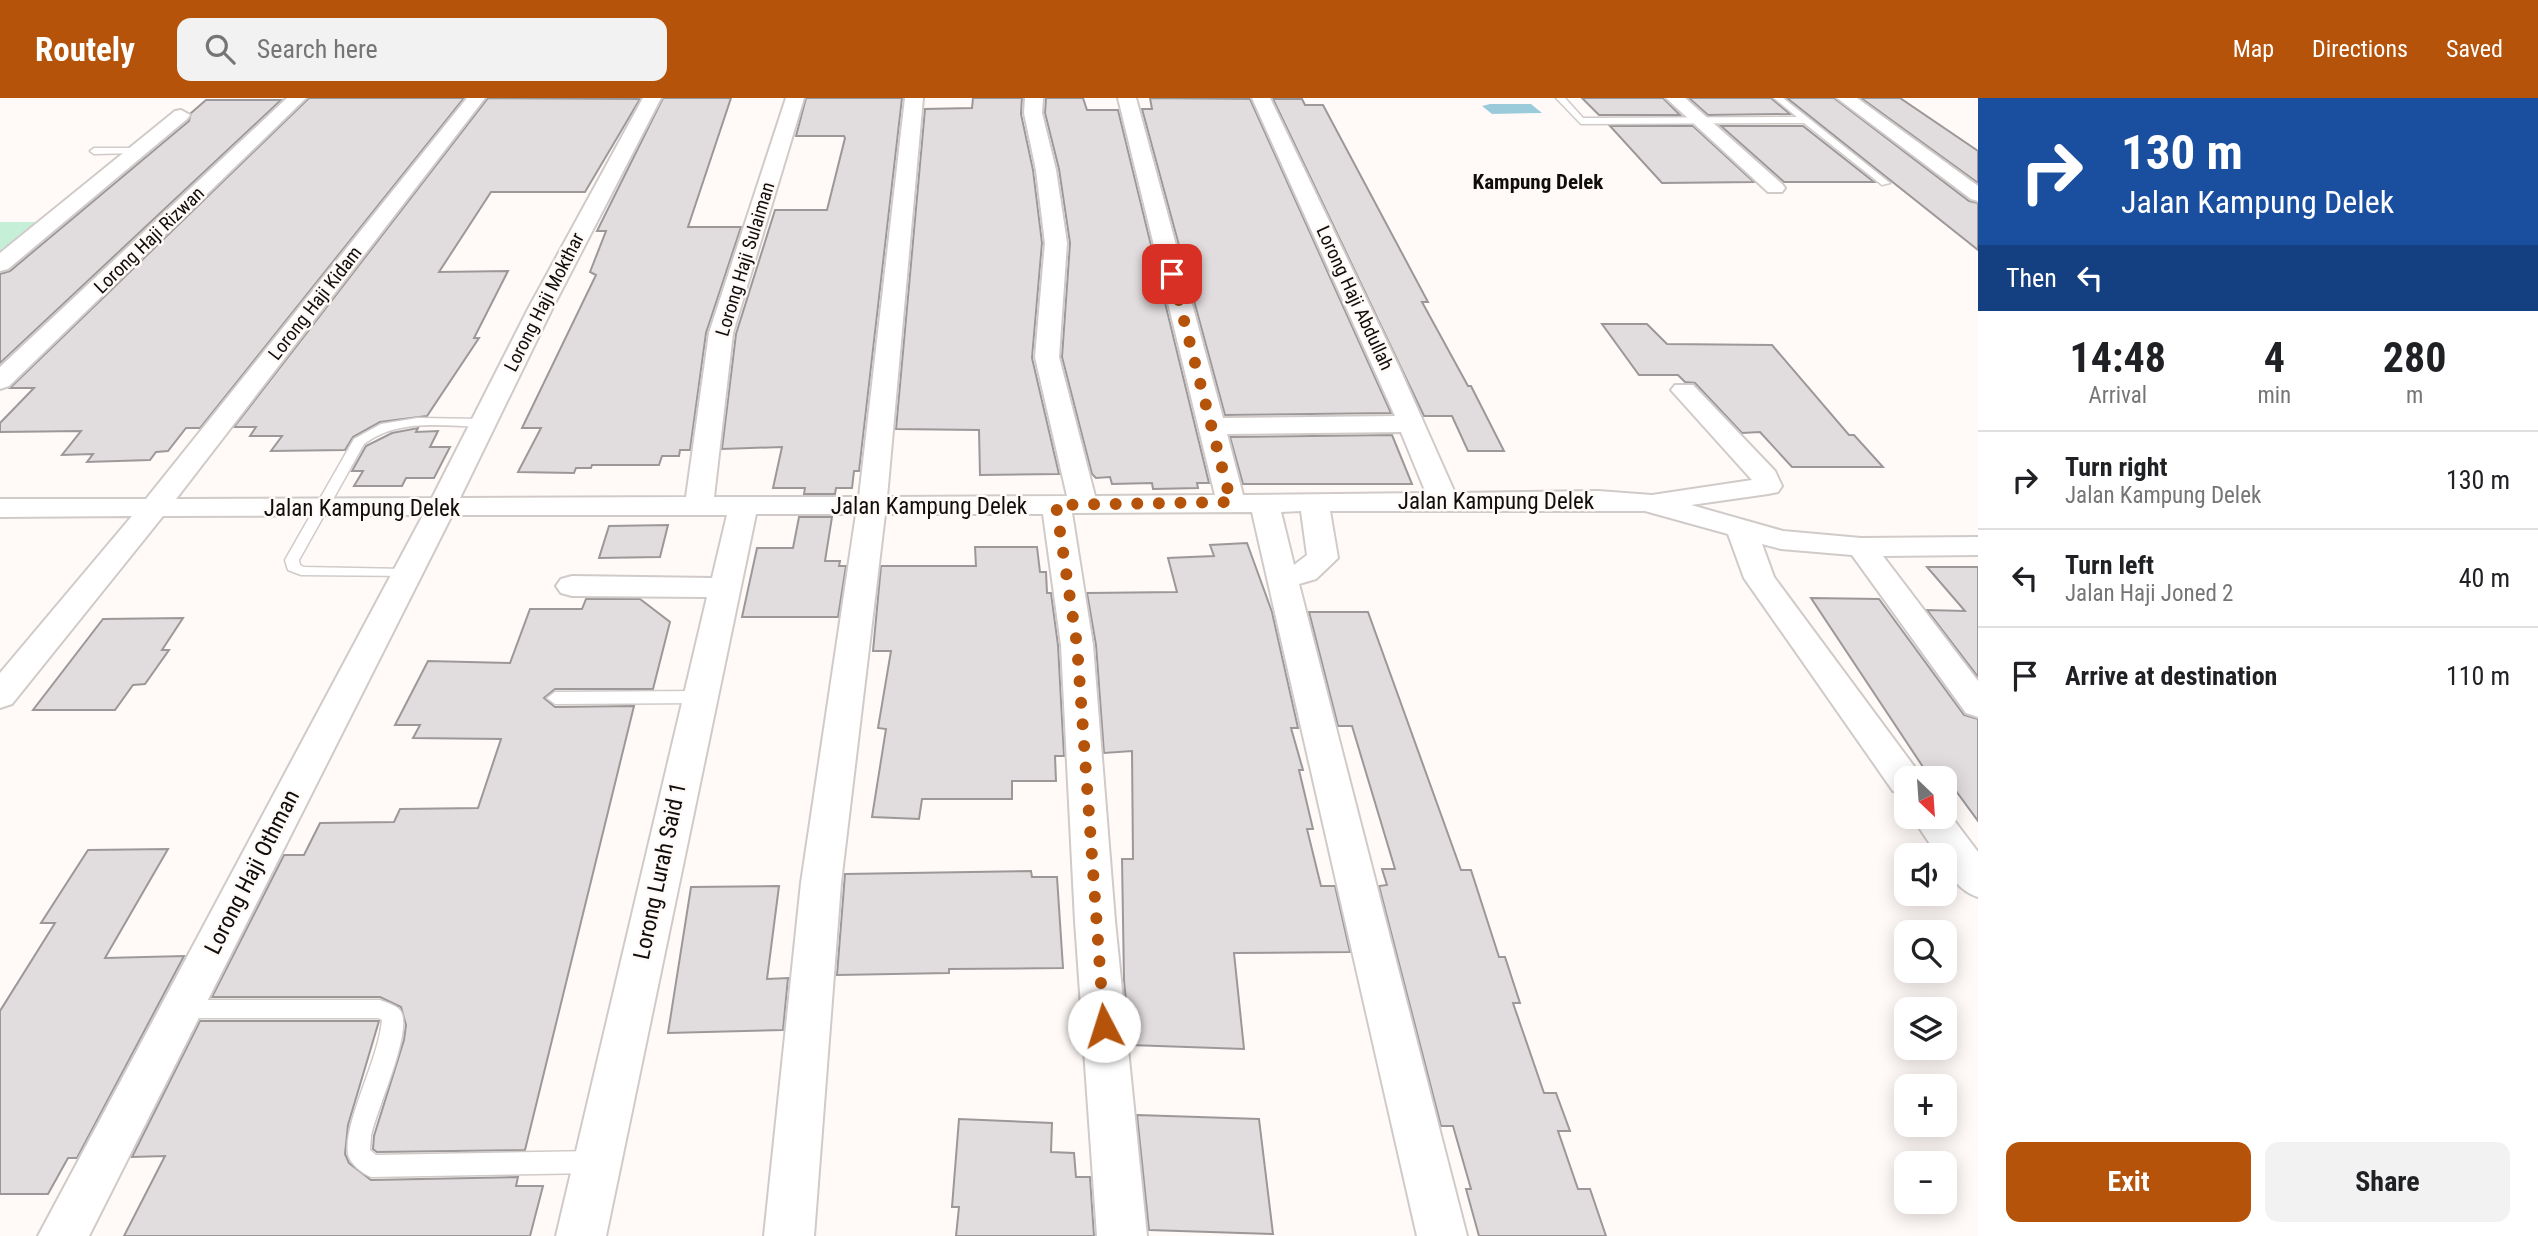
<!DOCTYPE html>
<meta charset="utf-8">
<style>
:root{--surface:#fff;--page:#f2f2f2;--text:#202124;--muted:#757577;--line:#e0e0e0;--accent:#b45309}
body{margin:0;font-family:"Roboto Condensed",sans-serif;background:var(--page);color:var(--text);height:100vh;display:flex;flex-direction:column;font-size:26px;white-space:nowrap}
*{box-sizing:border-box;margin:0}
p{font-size:23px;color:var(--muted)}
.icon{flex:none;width:38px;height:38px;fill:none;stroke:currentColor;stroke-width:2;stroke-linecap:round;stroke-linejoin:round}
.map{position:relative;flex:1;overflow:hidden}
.side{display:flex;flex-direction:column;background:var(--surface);width:560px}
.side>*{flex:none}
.top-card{background:#1a4fa0;color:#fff;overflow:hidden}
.needle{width:46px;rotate:155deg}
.fabs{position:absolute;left:1894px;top:668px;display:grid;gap:14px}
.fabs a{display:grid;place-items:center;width:63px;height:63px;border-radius:14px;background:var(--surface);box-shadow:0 4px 18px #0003;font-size:35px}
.pin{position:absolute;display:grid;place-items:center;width:60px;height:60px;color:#fff;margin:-30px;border-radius:14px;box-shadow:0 4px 10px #0006}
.me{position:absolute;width:77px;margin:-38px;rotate:355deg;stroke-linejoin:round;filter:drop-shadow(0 0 5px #0008)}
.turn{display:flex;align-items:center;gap:24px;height:147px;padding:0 28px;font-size:32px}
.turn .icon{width:91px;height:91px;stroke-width:2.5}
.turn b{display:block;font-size:49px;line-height:60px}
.then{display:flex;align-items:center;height:66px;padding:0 28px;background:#0003;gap:14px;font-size:26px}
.eta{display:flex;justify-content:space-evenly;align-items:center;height:119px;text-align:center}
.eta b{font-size:42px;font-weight:700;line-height:49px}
.primary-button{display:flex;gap:14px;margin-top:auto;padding:14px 28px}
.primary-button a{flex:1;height:80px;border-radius:14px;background:var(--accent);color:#fff;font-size:28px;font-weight:700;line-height:80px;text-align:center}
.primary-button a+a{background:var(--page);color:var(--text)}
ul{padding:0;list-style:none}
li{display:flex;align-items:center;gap:21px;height:98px;padding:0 28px;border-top:2px solid var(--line)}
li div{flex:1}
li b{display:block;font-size:26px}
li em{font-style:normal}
header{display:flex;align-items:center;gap:42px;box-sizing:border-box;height:98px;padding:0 35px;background:var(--accent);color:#fff}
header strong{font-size:33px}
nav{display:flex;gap:38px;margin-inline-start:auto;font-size:24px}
.search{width:490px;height:63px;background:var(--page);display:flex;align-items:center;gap:18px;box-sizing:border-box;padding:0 24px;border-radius:14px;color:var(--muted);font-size:26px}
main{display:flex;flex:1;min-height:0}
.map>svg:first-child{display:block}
</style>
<header>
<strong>Routely</strong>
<div class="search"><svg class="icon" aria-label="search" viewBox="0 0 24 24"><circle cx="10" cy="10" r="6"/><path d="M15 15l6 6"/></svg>Search here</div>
<nav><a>Map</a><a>Directions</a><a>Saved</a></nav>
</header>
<main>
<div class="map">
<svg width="1978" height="1138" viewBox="0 0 1978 1138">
<rect width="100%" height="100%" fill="#fffaf8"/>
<path fill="#c5efd7" d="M 0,124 L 39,124 L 0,156 Z"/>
<path fill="#9acbdb" d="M 1490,6 L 1531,6 L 1542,15 L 1492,16 L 1482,8 Z"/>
<path fill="#e1dcdd" stroke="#9c9899" stroke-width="2" d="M 309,0 L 464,0 L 200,330 L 186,330 L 168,353 L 156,354 L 150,362 L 87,364 L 93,356 L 62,357 L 81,333 L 0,334 L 0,325 L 34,290 L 10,290 Z
M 488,0 L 640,1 L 585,94 L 491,94 L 439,174 L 508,173 L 474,240 L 479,240 L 427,318 L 380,324 L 353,339 L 345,352 L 271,353 L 282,338 L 250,338 L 256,329 L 234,329 Z
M 663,0 L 731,0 L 688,129 L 741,129 L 706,235 L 690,352 L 680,352 L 679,358 L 662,358 L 659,367 L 592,367 L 591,370 L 576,370 L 574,375 L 518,374 L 541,330 L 522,330 L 596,177 L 590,174 L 606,133 L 597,133 Z
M 806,0 L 902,0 L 859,373 L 854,373 L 852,390 L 836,390 L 835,396 L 804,396 L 805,390 L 773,390 L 782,349 L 722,351 L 736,236 L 775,112 L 827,112 L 845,40 L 844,38 L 796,38 Z
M 973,0 L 1022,0 L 1021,16 L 1033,72 L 1042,145 L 1032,260 L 1059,376 L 980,377 L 979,332 L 896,331 L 925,11 L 972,10 Z
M 1046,0 L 1083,0 L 1087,12 L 1118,12 L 1209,385 L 1197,385 L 1198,390 L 1153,391 L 1152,385 L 1112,386 L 1110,379 L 1096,380 L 1092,376 L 1062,259 L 1070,145 L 1059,71 L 1045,15 Z
M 1150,0 L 1250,1 L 1391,315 L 1225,317 L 1142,11 L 1152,11 Z
M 1582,0 L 1663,0 L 1680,17 L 1599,17 Z
M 1689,0 L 1771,0 L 1790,16 L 1708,17 Z
M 1787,0 L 1834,0 L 1969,103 L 1978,105 L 1978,152 Z
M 1861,0 L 1900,0 L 1978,53 L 1978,85 Z
M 1273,1 L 1302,1 L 1305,7 L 1323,7 L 1428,204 L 1422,204 L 1468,288 L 1471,288 L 1504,353 L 1468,353 L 1452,318 L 1424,318 Z
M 206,2 L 281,2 L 0,265 L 0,176 L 10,173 L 189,23 L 191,15 Z
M 1610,28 L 1693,28 L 1754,84 L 1662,85 Z
M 1721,28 L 1803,28 L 1874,84 L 1784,84 Z
M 1602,226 L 1647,226 L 1667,246 L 1772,247 L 1849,337 L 1854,337 L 1883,369 L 1792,369 L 1760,334 L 1742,335 L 1695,285 L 1685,284 L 1678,277 L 1639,277 Z
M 418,330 L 416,334 L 438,333 L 430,349 L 450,349 L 434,380 L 406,380 L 402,388 L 354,388 L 363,373 L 352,373 L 366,348 L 392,335 Z
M 1392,337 L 1412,386 L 1243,386 L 1230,339 Z
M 799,419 L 832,419 L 825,463 L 840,463 L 839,468 L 846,468 L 838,519 L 742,519 L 757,450 L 793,450 Z
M 668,427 L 660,459 L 599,460 L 609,428 Z
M 1247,445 L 1272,514 L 1298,630 L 1291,630 L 1303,672 L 1299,672 L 1313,731 L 1307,731 L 1321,788 L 1335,788 L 1350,854 L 1234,855 L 1244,951 L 1130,947 L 1124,882 L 1122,761 L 1133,761 L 1132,653 L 1104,655 L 1096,547 L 1087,495 L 1177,494 L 1168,460 L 1214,458 L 1210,447 Z
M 975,449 L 1037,449 L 1040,474 L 1046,474 L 1047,495 L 1051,495 L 1058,547 L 1064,658 L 1055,658 L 1056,683 L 1012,683 L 1012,701 L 922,701 L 919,721 L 872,719 L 886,631 L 878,630 L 891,553 L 873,553 L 881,468 L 976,468 Z
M 1927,469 L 1978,469 L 1978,579 L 1927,512 L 1965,513 Z
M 1811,500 L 1879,501 L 1964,617 L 1978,621 L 1978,723 L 1956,693 L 1944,693 L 1944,681 L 1931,681 Z
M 586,501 L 640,501 L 670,524 L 653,591 L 555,591 L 544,600 L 555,609 L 634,608 L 525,1052 L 377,1054 L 373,1051 L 374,1038 L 404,942 L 406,927 L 401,909 L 380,899 L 212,899 L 284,757 L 304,757 L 320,725 L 394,724 L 400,711 L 478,710 L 501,641 L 413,640 L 420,627 L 395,627 L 428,563 L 510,565 L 530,511 L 582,511 Z
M 1309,514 L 1368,514 L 1461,772 L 1471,772 L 1499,859 L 1505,859 L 1520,905 L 1513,905 L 1544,995 L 1556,995 L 1570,1033 L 1558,1033 L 1578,1091 L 1590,1091 L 1606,1138 L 1479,1138 L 1466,1091 L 1471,1091 L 1453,1028 L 1441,1028 L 1379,788 L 1387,787 L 1382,771 L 1395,771 L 1352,628 L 1338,628 Z
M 183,520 L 162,552 L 169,552 L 145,586 L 133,587 L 115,612 L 33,612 L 103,521 Z
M 168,751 L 105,860 L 184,858 L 77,1060 L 68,1060 L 48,1096 L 0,1096 L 0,913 L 55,825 L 41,825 L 88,752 Z
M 1031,773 L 1032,779 L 1057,779 L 1063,870 L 949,871 L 949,875 L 837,877 L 845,776 Z
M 779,788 L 767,881 L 788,880 L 783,932 L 668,935 L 691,789 Z
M 200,923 L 379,923 L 348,1027 L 345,1056 L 349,1065 L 371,1082 L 518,1079 L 516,1088 L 543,1088 L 530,1138 L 124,1138 L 165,1058 L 132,1059 Z
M 1137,1017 L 1259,1021 L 1273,1136 L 1149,1132 Z
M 959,1021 L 1052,1025 L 1051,1054 L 1074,1055 L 1076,1079 L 1090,1079 L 1094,1138 L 956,1138 L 959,1109 L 952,1109 Z"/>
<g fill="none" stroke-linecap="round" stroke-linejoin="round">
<defs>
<path id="lane" d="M 1556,0 L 1565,0 L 1583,20 L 1797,19 L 1774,0 L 1783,0 L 1890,85 L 1882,87 L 1804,25 L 1581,26 Z
M 137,50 L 140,51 L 140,55 L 94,56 L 90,53 L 94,50 Z
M 418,320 L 483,321 L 489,325 L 483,329 C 442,328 399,320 364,346 L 299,462 L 300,467 L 304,469 L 406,471 L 411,472 L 413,475 L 411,478 L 301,477 L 288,472 L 285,462 L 354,341 L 381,326 Z
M 699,593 L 707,599 L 699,605 L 555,606 L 547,600 L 555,594 Z
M 181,902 L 380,902 C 387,905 400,908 402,916 C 410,940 377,1010 371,1038 L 370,1052 L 376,1057 L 594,1053 L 602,1057 L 605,1064 L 602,1071 L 594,1075 L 371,1079 C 362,1075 350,1066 348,1056 C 343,1025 379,961 382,922 L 378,920 L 181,920 L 174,917 L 171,911 L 174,905 Z"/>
<path id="street" d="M 287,0 L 306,0 L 9,288 L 0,291 L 0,269 Z
M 467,0 L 485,0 L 176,401 L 432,400 L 528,211 L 643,0 L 661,0 L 552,211 L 460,400 L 686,399 L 709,235 L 786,0 L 804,0 L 733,235 L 714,399 L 859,399 L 905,0 L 923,0 L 887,399 L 1067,398 L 1035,259 L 1045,145 L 1036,72 L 1024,15 L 1025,0 L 1043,0 L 1042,15 L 1056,72 L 1067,145 L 1059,259 L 1095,398 L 1215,397 L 1118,0 L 1136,0 L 1223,320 L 1395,318 L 1252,0 L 1270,0 L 1399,269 L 1455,395 L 1598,393 L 1652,397 L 1752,382 L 1671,292 L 1675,287 L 1693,287 L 1775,373 L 1782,388 L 1778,394 L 1768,396 L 1691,407 L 1783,433 L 1861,440 L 1978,439 L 1978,457 L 1883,458 L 1978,583 L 1978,619 L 1966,615 L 1852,457 L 1781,451 L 1762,446 L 1774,479 L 1919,675 L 1922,681 L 1906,681 L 1906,697 L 1893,693 L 1744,480 L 1728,436 L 1645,413 L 1330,413 L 1338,460 L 1316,481 L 1299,486 L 1467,1138 L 1417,1138 L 1252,414 L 1072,415 L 1093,547 L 1115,823 L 1147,1138 L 1097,1138 L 1075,823 L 1061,547 L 1043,416 L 885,416 L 841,785 L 814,1138 L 764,1138 L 801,785 L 856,416 L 756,416 L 606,1138 L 556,1138 L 707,499 L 572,498 L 561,495 L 556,488 L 561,481 L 572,478 L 712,480 L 727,417 L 452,417 L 89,1138 L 38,1138 L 423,417 L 163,418 L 12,606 L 0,610 L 0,575 L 132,418 L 0,419 L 0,401 L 146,401 ZM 1401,334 L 1426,395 L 1243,397 L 1227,336 ZM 1301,413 L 1307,457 L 1294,467 L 1281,414 Z
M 1666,0 L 1685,0 L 1782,86 L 1785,90 L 1782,94 L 1768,94 Z
M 1837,0 L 1857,0 L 1978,88 L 1978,103 L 1971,101 Z
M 181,12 L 190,17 L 187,21 L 8,171 L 0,173 L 0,155 L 175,13 Z
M 1944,709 L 1978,754 L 1978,799 C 1962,794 1944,776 1944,758 L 1938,758 L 1912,719 L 1944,719 Z"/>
</defs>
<use href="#lane" stroke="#d0cbc9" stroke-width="3"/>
<use href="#street" stroke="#d0cbc9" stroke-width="4"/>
<use href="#lane" fill="#fff" fill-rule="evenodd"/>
<use href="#street" fill="#fff" fill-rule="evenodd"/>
</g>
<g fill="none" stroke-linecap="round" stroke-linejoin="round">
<path stroke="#b45309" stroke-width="12" stroke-dasharray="0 21.6" d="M 1104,928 L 1077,547 L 1056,407 L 1231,404 L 1172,176"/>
</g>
<g text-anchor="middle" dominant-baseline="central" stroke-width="5" stroke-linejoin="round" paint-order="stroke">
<g font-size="19" fill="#0f0e0d" stroke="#fffaf8">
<text transform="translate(149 142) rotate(-44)">Lorong Haji Rizwan</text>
<text transform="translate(745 161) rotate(-73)">Lorong Haji Sulaiman</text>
<text transform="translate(1355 200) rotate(65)">Lorong Haji Abdullah</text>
<text transform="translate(544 204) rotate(-63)">Lorong Haji Mokthar</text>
<text transform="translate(315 205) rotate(-52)">Lorong Haji Kidam</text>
</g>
<g font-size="21" font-weight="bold" fill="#0f0e0d" stroke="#fffaf8">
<text x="1538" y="84">Kampung Delek</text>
</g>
<g font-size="23" fill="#0f0e0d" stroke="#fffaf8">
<text x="1496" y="403">Jalan Kampung Delek</text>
<text x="929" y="408">Jalan Kampung Delek</text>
<text x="362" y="410">Jalan Kampung Delek</text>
<text transform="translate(660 773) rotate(-78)">Lorong Lurah Said 1</text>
<text transform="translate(252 774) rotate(-63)">Lorong Haji Othman</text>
</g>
</g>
</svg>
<div class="fabs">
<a><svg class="needle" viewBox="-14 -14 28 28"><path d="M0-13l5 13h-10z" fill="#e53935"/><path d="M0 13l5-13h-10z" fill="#757577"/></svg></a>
<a><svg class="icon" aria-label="sound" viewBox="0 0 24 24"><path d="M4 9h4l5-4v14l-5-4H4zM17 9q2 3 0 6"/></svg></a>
<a><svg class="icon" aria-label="search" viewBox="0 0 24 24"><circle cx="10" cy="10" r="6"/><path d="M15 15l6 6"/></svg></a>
<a><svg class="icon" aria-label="layers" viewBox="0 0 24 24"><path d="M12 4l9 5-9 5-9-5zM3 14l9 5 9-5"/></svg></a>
<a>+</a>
<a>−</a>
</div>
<div class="pin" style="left:1172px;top:176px;background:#d93025"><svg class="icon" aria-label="arrive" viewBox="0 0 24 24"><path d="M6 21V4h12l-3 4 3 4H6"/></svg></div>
<svg class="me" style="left:1104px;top:928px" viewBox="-20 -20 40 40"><circle r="19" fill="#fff"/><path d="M0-13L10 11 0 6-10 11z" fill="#b45309"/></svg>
</div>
<section class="side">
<div class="top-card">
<div class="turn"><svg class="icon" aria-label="right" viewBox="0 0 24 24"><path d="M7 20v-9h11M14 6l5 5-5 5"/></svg><div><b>130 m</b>Jalan Kampung Delek</div></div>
<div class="then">Then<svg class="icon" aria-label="left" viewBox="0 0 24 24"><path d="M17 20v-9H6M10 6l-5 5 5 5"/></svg></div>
</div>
<div class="eta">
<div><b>14:48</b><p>Arrival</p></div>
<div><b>4</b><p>min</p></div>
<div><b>280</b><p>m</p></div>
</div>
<ul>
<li><svg class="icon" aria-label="right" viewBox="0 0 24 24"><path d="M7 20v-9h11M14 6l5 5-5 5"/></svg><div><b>Turn right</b><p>Jalan Kampung Delek</p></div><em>130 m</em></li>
<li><svg class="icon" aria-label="left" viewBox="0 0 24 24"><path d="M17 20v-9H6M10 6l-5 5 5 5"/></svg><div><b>Turn left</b><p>Jalan Haji Joned 2</p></div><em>40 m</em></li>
<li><svg class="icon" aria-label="arrive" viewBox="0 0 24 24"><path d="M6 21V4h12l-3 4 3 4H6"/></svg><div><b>Arrive at destination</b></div><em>110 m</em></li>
</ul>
<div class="primary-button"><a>Exit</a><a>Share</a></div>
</section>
</main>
